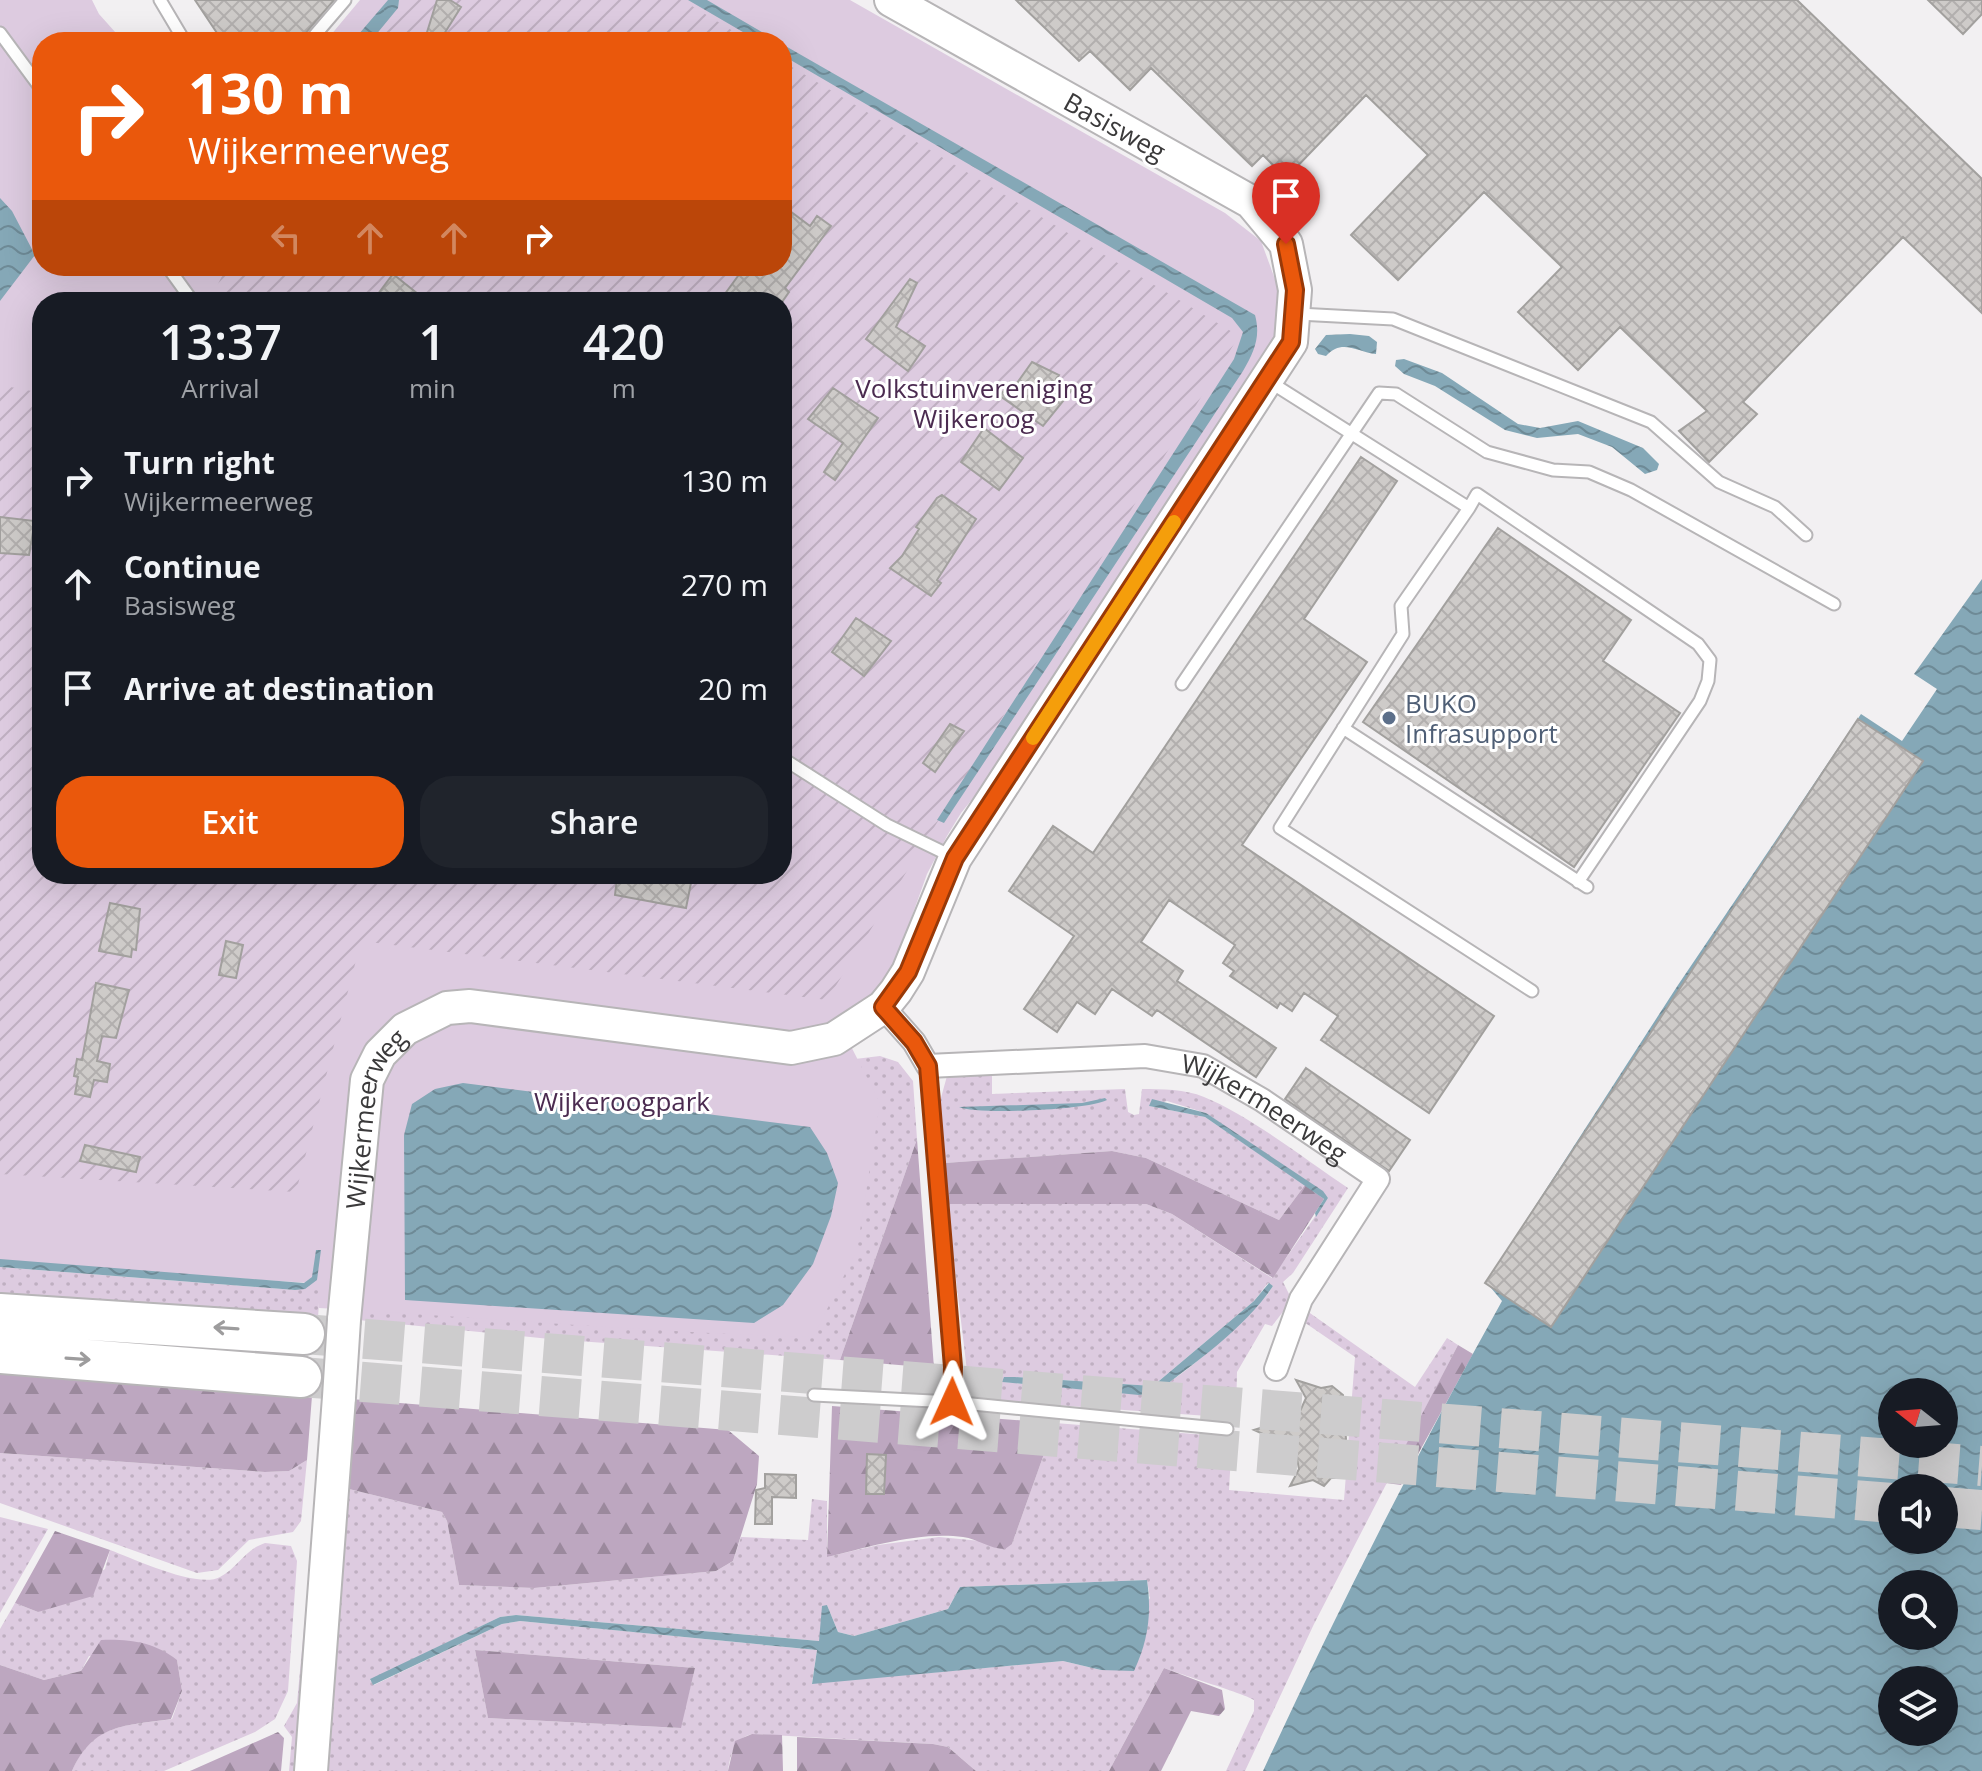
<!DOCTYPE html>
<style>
:root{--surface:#171b24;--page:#20242c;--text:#f1f3f6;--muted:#9ea1a6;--accent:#ea580c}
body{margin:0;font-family:"Open Sans",sans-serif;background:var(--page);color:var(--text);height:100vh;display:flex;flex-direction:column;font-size:30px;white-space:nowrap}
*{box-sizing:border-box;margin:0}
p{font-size:26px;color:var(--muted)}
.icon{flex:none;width:44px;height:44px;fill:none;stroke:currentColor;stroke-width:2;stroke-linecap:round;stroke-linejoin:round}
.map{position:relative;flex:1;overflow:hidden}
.details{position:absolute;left:32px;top:292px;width:760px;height:592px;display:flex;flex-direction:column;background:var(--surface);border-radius:32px;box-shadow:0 8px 32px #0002}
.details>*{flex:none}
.top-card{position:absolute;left:32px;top:32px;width:760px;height:244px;border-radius:32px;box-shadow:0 8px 32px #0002;background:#ea580c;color:#fff;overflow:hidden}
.needle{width:52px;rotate:287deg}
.fabs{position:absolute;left:1878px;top:1378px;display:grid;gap:16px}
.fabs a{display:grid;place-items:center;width:80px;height:80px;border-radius:50%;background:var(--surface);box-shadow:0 8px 32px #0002;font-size:40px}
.pin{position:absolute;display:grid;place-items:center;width:68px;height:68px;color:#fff;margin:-82px -34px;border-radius:50% 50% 50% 0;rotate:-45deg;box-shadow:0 0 8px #0007}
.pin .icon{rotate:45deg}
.me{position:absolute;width:88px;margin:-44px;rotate:1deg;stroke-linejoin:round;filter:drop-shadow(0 0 6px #0008)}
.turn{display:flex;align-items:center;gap:28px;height:168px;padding:0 24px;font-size:36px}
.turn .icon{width:104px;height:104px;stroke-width:2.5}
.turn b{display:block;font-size:56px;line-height:68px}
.lanes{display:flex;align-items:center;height:76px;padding:0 24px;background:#0003;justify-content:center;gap:40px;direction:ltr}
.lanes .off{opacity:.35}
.eta{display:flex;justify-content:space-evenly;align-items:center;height:136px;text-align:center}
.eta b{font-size:48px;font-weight:600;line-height:56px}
.cta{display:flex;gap:16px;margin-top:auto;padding:16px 24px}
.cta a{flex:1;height:92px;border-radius:32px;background:var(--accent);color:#fff;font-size:32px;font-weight:600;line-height:92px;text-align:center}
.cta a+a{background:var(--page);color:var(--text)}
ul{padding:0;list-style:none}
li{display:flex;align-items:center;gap:24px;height:104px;padding:0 24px}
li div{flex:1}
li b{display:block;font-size:30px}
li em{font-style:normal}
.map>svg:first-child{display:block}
</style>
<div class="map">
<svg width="1982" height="1771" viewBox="0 0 1982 1771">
<defs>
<pattern id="grass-dots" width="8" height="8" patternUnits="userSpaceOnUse" patternTransform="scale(2)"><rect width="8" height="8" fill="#ddcbe0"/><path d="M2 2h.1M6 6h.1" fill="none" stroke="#bfafc1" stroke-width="1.8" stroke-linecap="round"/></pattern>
<pattern id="forest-firs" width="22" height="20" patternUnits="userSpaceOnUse" patternTransform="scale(2)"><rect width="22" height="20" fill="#bda7c0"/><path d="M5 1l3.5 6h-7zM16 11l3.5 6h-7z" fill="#9b899d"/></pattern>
<pattern id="garden-furrows" width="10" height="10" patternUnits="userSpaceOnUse" patternTransform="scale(2)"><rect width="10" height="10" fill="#ddcbe0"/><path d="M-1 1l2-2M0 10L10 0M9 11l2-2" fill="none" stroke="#bfafc1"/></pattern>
<pattern id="water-waves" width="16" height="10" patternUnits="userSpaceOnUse" patternTransform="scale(2)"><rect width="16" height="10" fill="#85a8b7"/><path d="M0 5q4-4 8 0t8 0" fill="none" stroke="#6e8a96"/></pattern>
<pattern id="building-cross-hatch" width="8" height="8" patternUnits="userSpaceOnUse" patternTransform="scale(2)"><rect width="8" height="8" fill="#cecbc9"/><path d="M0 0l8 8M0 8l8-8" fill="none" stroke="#b2afae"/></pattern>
</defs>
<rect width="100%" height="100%" fill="#f2f0f2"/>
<path fill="url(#grass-dots)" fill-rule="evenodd" d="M 880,1056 L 898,1062 L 913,1081 L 917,1139 L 840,1360 L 550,1339 L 358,1320 L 360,1294 L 855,1059 Z
M 947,1076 L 992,1076 L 992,1094 L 1125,1089 L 1128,1112 L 1134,1115 L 1139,1114 L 1142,1089 C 1162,1089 1185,1089 1204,1097 C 1249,1115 1306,1160 1348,1188 L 1293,1273 L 1283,1282 L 1292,1300 L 1272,1326 L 1265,1324 L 1237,1372 L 1236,1418 L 999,1401 L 986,1396 L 967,1371 L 947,1204 L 1146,1204 L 1172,1214 L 1272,1278 L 1328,1198 L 1206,1113 L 1167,1101 L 1149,1106 L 1205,1117 L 1305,1185 L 1279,1220 L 1146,1158 L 1112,1151 L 945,1163 L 939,1105 ZM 1268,1283 L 1273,1286 L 1267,1295 C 1232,1330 1193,1371 1148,1395 L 1003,1382 L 1004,1378 L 1015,1377 L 1153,1386 L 1254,1301 Z
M 0,1267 L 295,1290 L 321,1272 L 318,1318 L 0,1294 Z
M 1307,1311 L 1415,1387 L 1447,1338 L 1458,1345 L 1314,1624 L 1245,1771 L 1226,1771 L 1254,1711 L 1254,1700 C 1248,1695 1179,1674 1164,1668 L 1109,1771 L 976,1771 L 948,1747 L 933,1744 L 752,1734 C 735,1738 730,1755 728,1771 L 321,1771 L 345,1488 L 442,1512 L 447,1521 L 459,1585 L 534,1588 L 716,1571 L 733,1561 L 741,1537 L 808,1540 L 812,1499 L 827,1501 L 827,1557 L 878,1545 L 939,1537 L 1012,1544 L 1055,1423 L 1232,1437 L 1229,1490 L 1344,1500 L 1355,1357 L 1301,1320 ZM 1147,1580 L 1150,1598 L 1101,1670 L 1063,1661 L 812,1683 L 817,1650 L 520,1621 L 502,1624 L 374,1685 L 370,1680 L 500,1617 L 516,1615 L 819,1641 L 827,1605 L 838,1632 L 854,1636 L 948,1609 L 960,1587 ZM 475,1650 L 695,1668 L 680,1728 L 488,1718 Z
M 0,1453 L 265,1472 L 289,1471 L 307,1460 L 301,1521 L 293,1532 L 249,1540 L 218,1570 L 197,1573 L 0,1503 Z
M 0,1517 L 48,1529 L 0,1613 Z
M 265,1543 L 291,1546 L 297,1561 L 288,1691 L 275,1719 L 255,1732 L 164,1771 L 72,1771 C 93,1723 125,1726 172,1719 L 182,1691 L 177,1660 L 89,1656 L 81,1671 L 44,1680 L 0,1665 L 0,1629 L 15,1603 L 38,1612 L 105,1569 L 110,1550 C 134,1559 198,1589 220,1577 C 238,1568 244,1550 265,1543 Z
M 311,1552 L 299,1771 L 289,1771 L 292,1737 L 284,1726 L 297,1703 Z"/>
<path fill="url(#forest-firs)" d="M 917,1139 L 934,1368 L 840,1360 Z
M 1112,1151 L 1146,1158 L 1279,1220 L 1305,1185 L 1324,1199 L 1273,1278 L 1172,1214 L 1146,1204 L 947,1204 L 945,1163 Z
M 1458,1345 L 1473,1354 L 1401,1485 L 1386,1483 Z
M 0,1365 L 312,1396 L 307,1460 L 289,1471 L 265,1472 L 0,1453 Z
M 351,1399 L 728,1430 L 759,1456 L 757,1484 L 733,1561 L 716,1571 L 534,1588 L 459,1585 L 447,1521 L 442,1512 L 345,1488 Z
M 832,1406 L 1055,1423 L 1012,1544 L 1005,1549 C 990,1549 978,1539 963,1537 C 920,1531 869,1547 827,1557 Z
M 55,1531 L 110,1550 L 93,1596 L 38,1612 L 15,1603 Z
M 101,1640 C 130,1639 154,1642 177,1660 L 182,1691 L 171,1719 C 125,1726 94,1723 72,1771 L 0,1771 L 0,1665 L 44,1680 L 81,1671 Z
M 475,1650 L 695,1668 L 681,1728 L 488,1718 Z
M 1164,1668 L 1222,1690 L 1225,1709 L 1219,1716 L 1191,1711 L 1161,1771 L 1109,1771 Z
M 278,1732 L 284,1738 L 281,1771 L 190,1771 Z
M 752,1734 L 782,1735 L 783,1771 L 728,1771 L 735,1741 Z
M 797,1737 L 933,1744 L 948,1747 L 976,1771 L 797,1771 Z"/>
<path fill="#ddcbe0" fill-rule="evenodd" d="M 0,0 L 92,0 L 99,14 L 124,42 L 42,42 L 42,266 L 782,266 L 782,42 L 325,42 L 360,0 L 850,0 L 1225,213 L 1261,241 L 1280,293 L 1275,351 L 1003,761 L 961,813 L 947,836 L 927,874 L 898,955 L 869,1003 L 838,1021 L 880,1103 L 857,1250 L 813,1337 C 648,1333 483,1317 319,1308 L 319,1285 L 310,1283 L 0,1263 ZM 42,302 L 782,302 L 782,874 L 42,874 Z"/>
<path fill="url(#garden-furrows)" d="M 408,0 L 682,0 L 751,42 L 377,42 Z
M 782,61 L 1239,336 L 827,1000 L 361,941 L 296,1192 L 0,1174 L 0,385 L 42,393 L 42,874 L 782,874 L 782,302 L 209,302 L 227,266 L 782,266 Z"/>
<path fill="url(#water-waves)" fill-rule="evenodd" d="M 388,0 L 399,0 L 398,8 L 370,42 L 352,42 Z
M 688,0 L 707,0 L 779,42 L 760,42 Z
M 782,44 L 1255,315 C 1261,337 1254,352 1243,371 L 944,823 L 937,820 L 1234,359 L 1243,332 L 1232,318 L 782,55 Z
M 0,198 L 12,211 L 35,255 L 0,301 Z
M 1350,334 L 1369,336 L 1377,342 L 1376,354 C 1357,352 1342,338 1326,356 L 1318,354 L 1315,349 L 1326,335 Z
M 1404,359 L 1442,373 L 1518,424 L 1540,428 L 1578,421 L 1643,448 L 1659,464 L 1657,470 L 1645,474 L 1612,447 L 1578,434 L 1537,438 L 1505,430 L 1435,386 L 1404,374 L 1395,366 L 1396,360 Z
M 1982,579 L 1982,1771 L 1263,1771 C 1337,1611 1416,1455 1502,1301 L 1486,1282 L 1678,985 L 1861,714 L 1902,741 L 1937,689 L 1914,674 ZM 1892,1392 L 1944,1392 L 1944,1444 L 1892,1444 ZM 1892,1488 L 1944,1488 L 1944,1540 L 1892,1540 ZM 1892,1584 L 1944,1584 L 1944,1636 L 1892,1636 ZM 1892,1680 L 1944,1680 L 1944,1732 L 1892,1732 Z
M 463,1083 L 810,1127 L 827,1153 L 838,1183 L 831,1216 L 813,1264 L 783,1305 L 754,1323 L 405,1300 L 404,1135 L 412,1104 L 435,1089 Z
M 1105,1098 L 1107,1100 C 1090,1110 976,1115 959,1107 L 1082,1103 Z
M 1152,1099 L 1206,1113 L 1323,1191 L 1328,1198 L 1316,1217 L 1315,1213 L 1324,1199 L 1205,1117 L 1149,1106 Z
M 316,1250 L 321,1250 L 317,1280 L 305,1289 L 295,1290 L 0,1267 L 0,1259 L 304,1283 L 312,1277 Z
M 1269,1283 L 1273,1286 C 1245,1328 1195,1363 1155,1393 L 1139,1395 L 1002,1382 L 1004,1377 L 1015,1377 L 1153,1386 L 1254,1301 Z
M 1147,1580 C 1152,1614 1148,1641 1134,1671 L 1101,1670 L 1063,1661 L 812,1684 L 817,1650 L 520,1621 L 502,1624 L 373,1685 L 370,1679 L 500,1617 L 516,1615 L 819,1641 L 822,1606 L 827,1605 L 838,1632 L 854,1636 L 948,1609 L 960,1587 Z"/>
<path fill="url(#building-cross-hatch)" stroke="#a2a09e" stroke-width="2" d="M 195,0 L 334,0 L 298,42 L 223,42 Z
M 437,0 L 450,0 L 461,7 L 439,42 L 424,42 Z
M 1016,0 L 1797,0 L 1982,179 L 1982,313 L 1903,237 L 1743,402 L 1757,414 L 1709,462 L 1679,431 L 1707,411 L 1620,327 L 1578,370 L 1518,312 L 1562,267 L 1484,192 L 1398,280 L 1351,235 L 1428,155 L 1366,95 L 1286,178 L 1263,155 L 1252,166 L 1151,68 L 1130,90 L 1090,51 L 1079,61 Z
M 1928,0 L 1982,0 L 1982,14 L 1963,34 Z
M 782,205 L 810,226 L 817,216 L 831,226 L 785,288 L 789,292 L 782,302 L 719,302 L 738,276 L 725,266 L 782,266 Z
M 393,274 L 428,302 L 372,302 Z
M 910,279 L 917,283 L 896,327 L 925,346 L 908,371 L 866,339 Z
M 1032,362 L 1059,375 L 1056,379 L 1072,390 L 1043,426 L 1000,396 L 1010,382 L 1015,386 Z
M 833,388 L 878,418 L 835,480 L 824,472 L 843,443 L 808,419 Z
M 984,428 L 1023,458 L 999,490 L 961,462 Z
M 1361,457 L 1397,481 L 1304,619 L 1367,662 L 1242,845 L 1494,1016 L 1429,1113 L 1321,1040 L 1338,1016 L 1304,993 L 1292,1011 L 1280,1003 L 1277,1008 L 1230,976 L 1234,971 L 1223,963 L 1235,945 L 1169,900 L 1141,942 L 1183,971 L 1177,981 L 1276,1048 L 1256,1077 L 1157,1010 L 1152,1016 L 1112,989 L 1095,1014 L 1077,1002 L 1057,1032 L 1024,1009 L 1074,936 L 1009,891 L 1053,826 L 1093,853 Z
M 942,495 L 976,519 L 937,580 L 941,583 L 931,596 L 890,568 L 902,556 L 919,529 L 916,527 L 937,498 Z
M 0,517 L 35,521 L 29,555 L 0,553 Z
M 1498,528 L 1631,620 L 1603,661 L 1680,713 L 1574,867 L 1363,722 Z
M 856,618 L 891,641 L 864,676 L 832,652 Z
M 1858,719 L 1923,761 L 1551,1327 L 1485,1283 Z
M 950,724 L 964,731 L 935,772 L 923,763 Z
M 641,874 L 692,878 L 686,908 L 615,895 L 617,879 L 639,883 Z
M 110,903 L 140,909 L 136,950 L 132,949 L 131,957 L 99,951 Z
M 226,941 L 243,945 L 236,978 L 219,975 Z
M 96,983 L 129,990 L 116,1038 L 102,1036 L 97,1061 L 110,1064 L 107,1082 L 94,1080 L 90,1097 L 75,1094 L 78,1077 L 74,1076 L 77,1059 L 82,1060 Z
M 1306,1068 L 1410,1140 L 1389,1171 L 1285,1099 Z
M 85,1145 L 140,1157 L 136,1172 L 80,1161 Z
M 1296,1380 L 1321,1388 L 1332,1386 L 1343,1395 L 1346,1439 L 1336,1478 L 1331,1478 L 1324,1486 L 1313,1480 L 1290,1486 L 1299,1469 L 1295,1448 L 1274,1447 L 1272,1438 L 1254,1430 L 1273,1424 L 1277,1416 L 1297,1418 L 1306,1398 Z
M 867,1454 L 886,1455 L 884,1494 L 866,1494 Z
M 765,1474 L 796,1475 L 796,1498 L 772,1497 L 772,1524 L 755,1524 L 756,1490 L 765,1488 Z"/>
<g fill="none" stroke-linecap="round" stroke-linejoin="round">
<path stroke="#cdcccd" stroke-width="40" stroke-dasharray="40 20" stroke-linecap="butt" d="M 304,1334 L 1982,1466
M 301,1377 L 1892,1503
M 1944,1507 L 1982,1510"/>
<defs>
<path id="lane" d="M 160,0 L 185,42
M 0,33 L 42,90
M 309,42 L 345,0
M 167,266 L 193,302
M 1298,314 L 1393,319 L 1651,422 L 1719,482 L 1775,507 L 1806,535
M 1267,380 L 1469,508 L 1401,606 L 1403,634 L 1280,828 L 1532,991
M 1469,508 L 1477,494 L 1698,644 L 1710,660 L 1708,681 L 1700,701 L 1578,882
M 1182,684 L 1379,393 L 1396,394 L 1487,452 L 1553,470 L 1589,472 L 1631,490 L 1834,604
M 1343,728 L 1587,887
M 782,758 L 887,825 L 951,856
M 928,1066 L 953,1367 L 952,1402 L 1227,1429
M 814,1395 L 952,1402"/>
<g id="street">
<path id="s1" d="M 883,1007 L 914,1042 L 928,1066 L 1145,1056 L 1203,1066 L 1262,1100 L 1378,1179 L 1301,1299 L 1276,1369"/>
</g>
<g id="secondary">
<path id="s2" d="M 344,1320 L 367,1080 L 380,1054 L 405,1029 L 447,1008 L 470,1006 L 791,1048 L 834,1039 L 883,1007 L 896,991 L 908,972 L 955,858 L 1291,342 L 1295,290 L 1286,244 L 1251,202 L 891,0"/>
<path d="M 311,1771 L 339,1397"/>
</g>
<path id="highway" d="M 0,1314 L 304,1334
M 0,1353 L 301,1377"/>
</defs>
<use href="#lane" stroke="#b7b5b7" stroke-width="15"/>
<use href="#street" stroke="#b7b5b7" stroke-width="26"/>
<use href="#secondary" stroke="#b7b5b7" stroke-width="36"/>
<use href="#highway" stroke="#b7b5b7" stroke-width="44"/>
<use href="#lane" stroke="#fff" stroke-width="11"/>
<use href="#street" stroke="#fff" stroke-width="22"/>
<use href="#secondary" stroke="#fff" stroke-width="32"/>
<use href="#highway" stroke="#fff" stroke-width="40"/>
<defs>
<path id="secondary-bridge" d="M 339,1397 L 344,1320"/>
</defs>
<use href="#secondary-bridge" stroke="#b7b5b7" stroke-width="36" stroke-linecap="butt"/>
<use href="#secondary-bridge" stroke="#fff" stroke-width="32"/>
</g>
<defs><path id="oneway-shaft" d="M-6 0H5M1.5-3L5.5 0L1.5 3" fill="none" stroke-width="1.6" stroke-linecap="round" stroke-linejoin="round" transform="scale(2)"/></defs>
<g stroke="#9d9c9d">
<use href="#oneway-shaft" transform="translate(226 1328) rotate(-176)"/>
<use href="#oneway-shaft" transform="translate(78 1359) rotate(4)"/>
</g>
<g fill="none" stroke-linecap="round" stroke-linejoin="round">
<defs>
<path id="route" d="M 952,1402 L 953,1367 L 928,1066 L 914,1042 L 883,1007 L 908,972 L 955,858 L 1291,342 L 1295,290 L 1286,244"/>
</defs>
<use href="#route" stroke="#983908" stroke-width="20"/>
<use href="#route" stroke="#ea580c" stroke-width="14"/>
<path stroke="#f59e0b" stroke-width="14" d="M 1033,738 L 1174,522"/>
</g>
<circle fill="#5c6f8a" stroke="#fff" stroke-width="3" cx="1389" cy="718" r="8"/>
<g text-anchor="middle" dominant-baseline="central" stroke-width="6" stroke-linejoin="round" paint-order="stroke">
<g font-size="26" fill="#3b3a3b" stroke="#fff">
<text transform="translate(1115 126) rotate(29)">Basisweg</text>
<text stroke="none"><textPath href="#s1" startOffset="424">Wijkermeerweg</textPath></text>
<text stroke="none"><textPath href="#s2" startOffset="206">Wijkermeerweg</textPath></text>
</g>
<g font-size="26" fill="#4b2b50" stroke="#fff">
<text x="974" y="388">Volkstuinvereniging<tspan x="974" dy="30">Wijkeroog</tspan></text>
<text x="622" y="1101">Wijkeroogpark</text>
</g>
<g font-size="26" fill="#4e5e75" stroke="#fff" text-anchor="start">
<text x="1405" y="703">BUKO<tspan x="1405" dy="30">Infrasupport</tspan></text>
</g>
</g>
</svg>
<div class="fabs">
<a><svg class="needle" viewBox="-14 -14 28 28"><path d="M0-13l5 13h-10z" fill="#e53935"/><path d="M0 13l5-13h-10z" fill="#9ea1a6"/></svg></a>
<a><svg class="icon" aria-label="sound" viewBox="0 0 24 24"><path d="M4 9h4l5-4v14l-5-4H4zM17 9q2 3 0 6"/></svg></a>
<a><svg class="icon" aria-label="search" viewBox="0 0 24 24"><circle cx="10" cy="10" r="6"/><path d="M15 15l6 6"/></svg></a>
<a><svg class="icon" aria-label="layers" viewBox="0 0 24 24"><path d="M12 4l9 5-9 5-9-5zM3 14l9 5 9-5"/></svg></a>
</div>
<div class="pin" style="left:1286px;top:244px;background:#d93025"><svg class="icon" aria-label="arrive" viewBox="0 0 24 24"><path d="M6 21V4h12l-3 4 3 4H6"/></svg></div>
<svg class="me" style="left:952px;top:1402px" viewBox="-20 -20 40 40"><path d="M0-17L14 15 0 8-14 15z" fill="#ea580c" stroke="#fff" stroke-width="4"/></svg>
<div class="top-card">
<div class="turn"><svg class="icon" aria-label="right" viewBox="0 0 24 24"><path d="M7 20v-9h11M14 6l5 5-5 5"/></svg><div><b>130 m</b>Wijkermeerweg</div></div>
<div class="lanes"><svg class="icon off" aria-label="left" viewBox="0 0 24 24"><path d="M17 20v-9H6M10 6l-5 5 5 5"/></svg><svg class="icon off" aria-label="ahead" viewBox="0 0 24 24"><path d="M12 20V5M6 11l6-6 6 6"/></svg><svg class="icon off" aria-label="ahead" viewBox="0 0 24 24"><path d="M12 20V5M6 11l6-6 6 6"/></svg><svg class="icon" aria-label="right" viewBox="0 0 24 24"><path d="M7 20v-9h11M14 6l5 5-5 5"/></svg></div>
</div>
<section class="details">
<div class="eta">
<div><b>13:37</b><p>Arrival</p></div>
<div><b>1</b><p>min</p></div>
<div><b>420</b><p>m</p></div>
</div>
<ul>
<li><svg class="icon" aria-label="right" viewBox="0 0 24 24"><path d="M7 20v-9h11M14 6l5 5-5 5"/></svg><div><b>Turn right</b><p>Wijkermeerweg</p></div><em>130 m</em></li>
<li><svg class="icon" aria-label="ahead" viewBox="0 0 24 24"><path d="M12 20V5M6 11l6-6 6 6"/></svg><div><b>Continue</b><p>Basisweg</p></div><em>270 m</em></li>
<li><svg class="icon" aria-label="arrive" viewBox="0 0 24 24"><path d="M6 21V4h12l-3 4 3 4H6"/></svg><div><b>Arrive at destination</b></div><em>20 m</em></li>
</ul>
<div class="cta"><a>Exit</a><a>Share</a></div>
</section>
</div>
